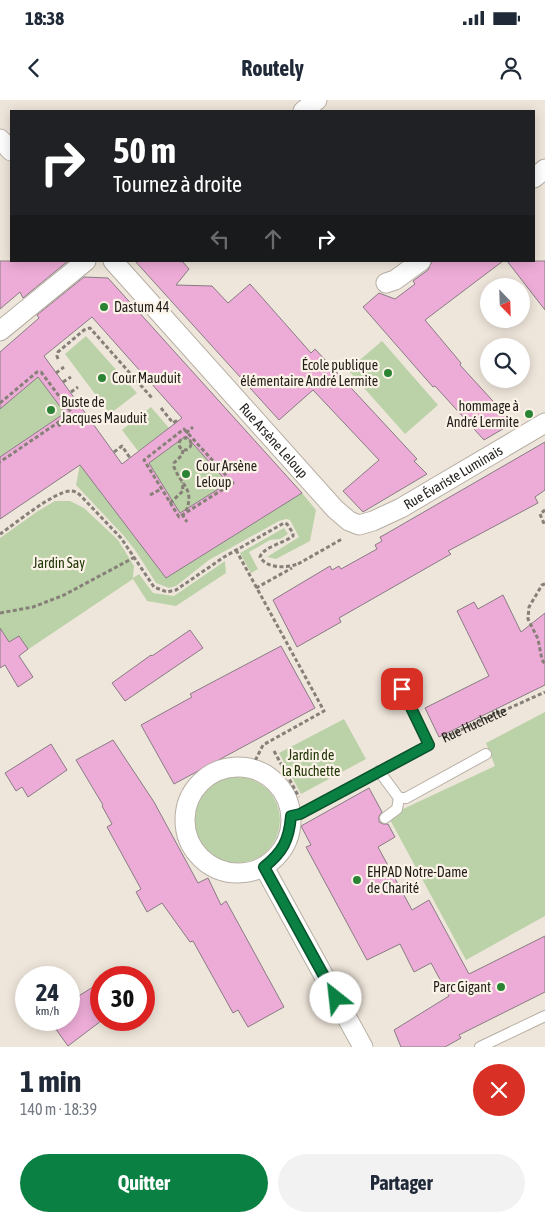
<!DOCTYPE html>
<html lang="fr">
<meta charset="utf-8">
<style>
:root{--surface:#fff;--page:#f2f2f3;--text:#1f2937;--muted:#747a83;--accent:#0b8043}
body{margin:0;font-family:"Asap Condensed",sans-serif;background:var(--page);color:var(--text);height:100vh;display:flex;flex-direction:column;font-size:19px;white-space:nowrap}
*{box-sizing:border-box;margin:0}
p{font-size:16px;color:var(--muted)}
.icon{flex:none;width:28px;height:28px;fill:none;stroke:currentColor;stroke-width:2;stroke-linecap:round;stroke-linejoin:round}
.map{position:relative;height:947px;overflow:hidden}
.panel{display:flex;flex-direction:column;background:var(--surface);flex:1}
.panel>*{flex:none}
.banner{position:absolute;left:10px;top:10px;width:525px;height:152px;border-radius:0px;box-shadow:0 2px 12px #0003;background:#202124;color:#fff;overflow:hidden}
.needle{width:32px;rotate:157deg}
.buttons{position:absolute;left:480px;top:178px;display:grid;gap:10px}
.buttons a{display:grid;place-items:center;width:50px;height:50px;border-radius:50%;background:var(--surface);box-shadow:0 2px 12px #0003;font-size:25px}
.speed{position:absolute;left:15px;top:866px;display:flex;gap:10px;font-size:25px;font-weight:700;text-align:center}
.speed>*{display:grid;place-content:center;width:65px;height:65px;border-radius:50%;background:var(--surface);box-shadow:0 2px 12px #0003;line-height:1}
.speed small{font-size:12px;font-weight:400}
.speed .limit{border:8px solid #d22;background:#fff;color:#111}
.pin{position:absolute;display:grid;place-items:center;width:42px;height:42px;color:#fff;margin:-21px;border-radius:10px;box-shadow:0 2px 8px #0006}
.me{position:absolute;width:55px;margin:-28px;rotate:331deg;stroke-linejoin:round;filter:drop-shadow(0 0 4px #0008)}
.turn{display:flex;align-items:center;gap:18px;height:105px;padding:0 20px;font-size:22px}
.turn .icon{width:65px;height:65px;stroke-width:2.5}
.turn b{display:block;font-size:35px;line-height:42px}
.lanes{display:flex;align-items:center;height:48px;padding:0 20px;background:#0003;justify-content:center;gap:25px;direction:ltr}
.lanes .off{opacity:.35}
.round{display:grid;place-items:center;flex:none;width:52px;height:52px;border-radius:26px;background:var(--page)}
.summary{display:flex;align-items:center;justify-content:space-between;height:85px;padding:0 20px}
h1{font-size:30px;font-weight:700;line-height:38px}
.primary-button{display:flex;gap:10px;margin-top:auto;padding:10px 20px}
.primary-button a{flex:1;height:58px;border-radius:30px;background:var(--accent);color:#fff;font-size:20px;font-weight:700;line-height:58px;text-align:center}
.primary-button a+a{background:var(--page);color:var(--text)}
.status{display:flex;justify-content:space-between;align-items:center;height:35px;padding:0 25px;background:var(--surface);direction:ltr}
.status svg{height:14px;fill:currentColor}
header{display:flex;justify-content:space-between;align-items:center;height:65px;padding:0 20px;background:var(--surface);font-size:22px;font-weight:700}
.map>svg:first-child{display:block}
</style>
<div class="status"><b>18:38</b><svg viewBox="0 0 49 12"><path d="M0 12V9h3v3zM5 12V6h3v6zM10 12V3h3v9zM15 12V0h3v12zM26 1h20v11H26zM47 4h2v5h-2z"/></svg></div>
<header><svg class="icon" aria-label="back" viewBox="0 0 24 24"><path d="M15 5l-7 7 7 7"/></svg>Routely<svg class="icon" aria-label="person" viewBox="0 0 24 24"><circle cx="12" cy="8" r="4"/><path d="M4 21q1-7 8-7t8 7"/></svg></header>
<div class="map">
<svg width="545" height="947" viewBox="0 0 545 947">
<rect width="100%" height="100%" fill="#efe6db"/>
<path fill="#bbd2a8" d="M 86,236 L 137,293 L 110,314 L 65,254 Z
M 382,241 L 438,305 L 405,334 L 348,270 Z
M 38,277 L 65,313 L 0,357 L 0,309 Z
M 151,307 L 169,328 L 138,351 L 122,330 Z
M 186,336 L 228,383 L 180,413 L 149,363 Z
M 80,364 L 166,478 L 302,393 L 316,410 L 310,441 L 276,459 L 267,457 L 299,437 L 290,420 L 286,419 L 279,421 L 209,460 L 176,486 L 169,488 L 156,483 L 135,450 L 123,435 L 76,385 Z
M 55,401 L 70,401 L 84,408 L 118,440 L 134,466 L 133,478 L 139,474 L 153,493 L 174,496 L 225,461 L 226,473 L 176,506 L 147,501 L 133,479 L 5,565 L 0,559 L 0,438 L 38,411 Z
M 284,428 L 288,434 L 280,439 L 270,440 L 249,452 L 258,469 L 251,473 L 240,453 Z
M 545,612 L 545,816 L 466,860 L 388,716 L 495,666 L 486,643 Z
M 344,619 L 366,659 L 301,694 L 279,653 Z
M194 720a43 43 0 1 1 86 0a43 43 0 1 1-86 0Z"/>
<path fill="#edacd7" stroke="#887c83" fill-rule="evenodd" d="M 0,161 L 68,161 L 23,198 L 20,192 L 0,209 Z
M 135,161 L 182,161 L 189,169 L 176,185 L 212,186 L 228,203 L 250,184 L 311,253 L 315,249 L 417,359 L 414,361 L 427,374 L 363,412 L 343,391 L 379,360 L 313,290 L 279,320 Z
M 432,161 L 503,161 L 425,220 L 461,263 L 460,265 L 513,323 L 484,340 L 435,286 L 433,287 L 363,207 L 379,193 L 395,199 L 415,184 L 413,181 L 428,170 Z
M 507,161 L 545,161 L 545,210 Z
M 84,177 L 108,178 L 302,393 L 166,478 L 80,365 L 0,419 L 0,357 L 65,313 L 38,277 L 0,309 L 0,252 L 39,218 L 37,215 ZM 92,217 L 182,318 L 122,364 L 44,256 ZM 186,336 L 228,383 L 180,413 L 149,363 Z
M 545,342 L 545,390 L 535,397 L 538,403 L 448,451 L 451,454 L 339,518 L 341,522 L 297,547 L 273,500 L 330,466 L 332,470 L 339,466 L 341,469 L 377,449 L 375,445 L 382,441 L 380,437 L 384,435 Z
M 503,495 L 521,532 L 545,513 L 545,585 L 439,637 L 425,608 L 489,576 L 457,511 L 474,502 L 478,509 Z
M 0,528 L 9,542 L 19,536 L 28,549 L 19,556 L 33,577 L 18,587 L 5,565 L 0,568 Z
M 190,530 L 203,548 L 125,601 L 112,583 L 151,555 L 152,556 Z
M 281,546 L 315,608 L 174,684 L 141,625 L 192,597 L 190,594 Z
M 113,640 L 154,702 L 198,783 L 208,778 L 221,805 L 226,801 L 284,907 L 248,927 L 238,910 L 233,913 L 193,841 L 190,842 L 162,803 L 147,812 L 136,792 L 141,789 L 107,727 L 112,724 L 102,706 L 103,705 L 76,660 Z
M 51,644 L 67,670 L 28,697 L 22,687 L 16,691 L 5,673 Z
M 369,688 L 382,712 L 379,716 L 379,722 L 383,724 L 388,724 L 395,737 L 378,747 L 412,810 L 429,800 L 469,874 L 545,836 L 545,892 L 459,935 L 461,938 L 445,947 L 401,947 L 394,930 L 449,896 L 431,863 L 414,872 L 400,844 L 367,860 L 306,747 L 311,745 L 301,726 Z
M 101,882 L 101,921 L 68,946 L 55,928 L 69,920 L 69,902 Z"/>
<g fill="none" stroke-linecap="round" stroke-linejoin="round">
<defs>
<path id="lane" d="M 379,671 L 399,698 L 406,698 L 486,654
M 291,716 L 300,714 L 429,645 L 402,589
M 385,718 L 397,709 L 399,698
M 480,947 L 545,916"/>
<g id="street">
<path d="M 303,11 L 317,0"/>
<path d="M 0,39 L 11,51"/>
<path d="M 534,78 L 545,69"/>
<path id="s2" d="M 113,161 L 335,409 L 349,421 L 359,425 L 373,421 L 401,408 L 545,323"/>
<path d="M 386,183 L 395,180 L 421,161"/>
<path d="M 0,231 L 86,161"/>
<circle cx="238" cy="720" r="53"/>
<path d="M 264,767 L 363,947"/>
</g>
</defs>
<use href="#lane" stroke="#b7afa4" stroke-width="12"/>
<use href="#street" stroke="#b7afa4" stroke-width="21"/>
<g stroke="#868078" stroke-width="3" stroke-dasharray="4 2.5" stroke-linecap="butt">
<path d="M 58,259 L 57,256 L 58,252 L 84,230 L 90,228 L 152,298"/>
<path d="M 56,273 L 64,267"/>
<path d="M 63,282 L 71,277"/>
<path d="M 71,292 L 78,287"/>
<path d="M 0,303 L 37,272 L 41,272 L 71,312 L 69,315 L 0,362"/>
<path d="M 161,308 L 173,323 L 176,321 L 176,323"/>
<path d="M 58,323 L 61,328"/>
<path d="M 184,329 L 233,383 L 179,417 L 144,360 Z"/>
<path d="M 186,333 L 193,327"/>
<circle cx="185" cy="344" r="6"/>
<path d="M 183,350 L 182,355 L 174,363 L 174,367 C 181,385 195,389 186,411"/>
<path d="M 114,352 L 122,346 L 130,358"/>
<path d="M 150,395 L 161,389"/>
<path d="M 170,403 L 183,391 L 182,382"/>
<path d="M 545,410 L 540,414 L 545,426"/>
<path d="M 182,414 L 187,422"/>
<path d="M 0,434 C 15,424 54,391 71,391 C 75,391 78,393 81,396 L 121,438 L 154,487 L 167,492 L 176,490 L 224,457 L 284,423 L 287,424 L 293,433 L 293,436 C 284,443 263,447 260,457 C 267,469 286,468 298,464"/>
<path d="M 236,450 L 324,611 L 263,645 L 251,669"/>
<path d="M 298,464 L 342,439"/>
<path d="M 545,484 L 542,485 L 529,507 L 528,519 L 538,539 L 542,560 L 545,564"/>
<path d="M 256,488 L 292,468"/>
<path d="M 0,513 L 33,507 L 64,495 L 135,457"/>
<path id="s1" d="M 443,638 L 545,592"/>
<path d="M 274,651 L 299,697"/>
</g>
<use href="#lane" stroke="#fff" stroke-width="10"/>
<use href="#street" stroke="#fff" stroke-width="19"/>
</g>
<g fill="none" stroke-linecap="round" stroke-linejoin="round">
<defs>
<path id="route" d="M 336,898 L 264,767 C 283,752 289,740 291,716 L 300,714 L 429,645 L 402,589"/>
</defs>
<use href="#route" stroke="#07532c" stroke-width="12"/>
<use href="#route" stroke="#0b8043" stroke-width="9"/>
</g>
<g fill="#2a8434" stroke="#fcf3e8" stroke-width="2">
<circle cx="104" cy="207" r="5"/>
<circle cx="388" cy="273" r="5"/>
<circle cx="102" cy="278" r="5"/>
<circle cx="51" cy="310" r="5"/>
<circle cx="529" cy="314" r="5"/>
<circle cx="186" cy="374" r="5"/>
<circle cx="357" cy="780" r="5"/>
<circle cx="501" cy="887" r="5"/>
</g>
<g text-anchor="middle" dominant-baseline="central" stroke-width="4.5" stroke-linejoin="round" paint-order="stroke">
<g font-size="14" fill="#221f1b" stroke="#fcf3e8" text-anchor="start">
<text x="114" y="207">Dastum 44</text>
<text x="378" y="265" text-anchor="end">École publique<tspan x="378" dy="16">élémentaire André Lermite</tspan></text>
<text x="112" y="278">Cour Mauduit</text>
<text x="61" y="302">Buste de<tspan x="61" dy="16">Jacques Mauduit</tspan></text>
<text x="519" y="306" text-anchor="end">hommage à<tspan x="519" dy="16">André Lermite</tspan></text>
<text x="196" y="366">Cour Arsène<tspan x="196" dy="16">Leloup</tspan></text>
<text x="367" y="772">EHPAD Notre-Dame<tspan x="367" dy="16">de Charité</tspan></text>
<text x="491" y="887" text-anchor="end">Parc Gigant</text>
</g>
<g font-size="14" fill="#221f1b" stroke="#fcf3e8">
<text stroke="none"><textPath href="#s2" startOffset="241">Rue Arsène Leloup</textPath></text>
<text stroke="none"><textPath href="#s2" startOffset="468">Rue Évariste Luminais</textPath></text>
<text stroke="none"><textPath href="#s1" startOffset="34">Rue Huchette</textPath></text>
</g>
<g font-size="14" fill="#213608" stroke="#fcf3e8">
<text x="59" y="463">Jardin Say</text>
<text x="311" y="655">Jardin de<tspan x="311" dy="16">la Ruchette</tspan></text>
</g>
</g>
</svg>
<div class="buttons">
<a><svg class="needle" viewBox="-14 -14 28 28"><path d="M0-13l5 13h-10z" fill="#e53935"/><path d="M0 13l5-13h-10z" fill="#747a83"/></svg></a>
<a><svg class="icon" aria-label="search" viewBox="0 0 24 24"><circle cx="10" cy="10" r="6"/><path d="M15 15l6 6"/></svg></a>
</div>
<div class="speed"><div>24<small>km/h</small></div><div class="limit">30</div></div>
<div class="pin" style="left:402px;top:589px;background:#d93025"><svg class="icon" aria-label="arrive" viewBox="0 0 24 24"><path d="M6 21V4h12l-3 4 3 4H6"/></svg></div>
<svg class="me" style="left:336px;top:898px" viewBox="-20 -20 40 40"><circle r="19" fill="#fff"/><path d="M0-13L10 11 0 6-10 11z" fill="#0b8043"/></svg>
<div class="banner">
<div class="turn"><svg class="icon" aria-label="right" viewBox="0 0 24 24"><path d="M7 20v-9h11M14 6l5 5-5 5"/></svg><div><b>50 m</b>Tournez à droite</div></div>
<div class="lanes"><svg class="icon off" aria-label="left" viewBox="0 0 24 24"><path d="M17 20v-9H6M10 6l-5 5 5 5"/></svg><svg class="icon off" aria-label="ahead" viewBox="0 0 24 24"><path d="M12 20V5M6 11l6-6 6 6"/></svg><svg class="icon" aria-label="right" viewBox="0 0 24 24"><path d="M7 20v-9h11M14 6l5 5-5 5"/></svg></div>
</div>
</div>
<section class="panel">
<div class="summary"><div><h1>1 min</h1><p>140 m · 18:39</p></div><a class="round" style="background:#d93025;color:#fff"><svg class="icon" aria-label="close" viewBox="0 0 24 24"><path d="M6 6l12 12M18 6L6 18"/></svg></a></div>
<div class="primary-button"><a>Quitter</a><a>Partager</a></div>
</section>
